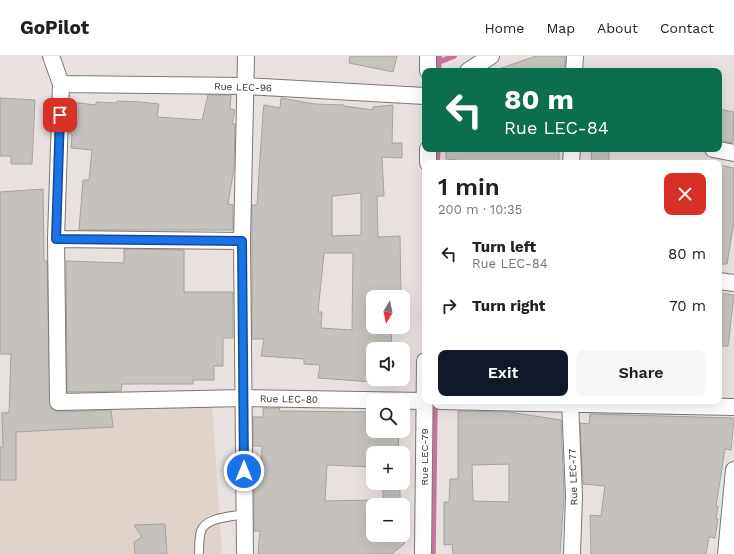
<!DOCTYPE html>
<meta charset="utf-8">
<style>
:root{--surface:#fff;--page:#f6f6f6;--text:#202124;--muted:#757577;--line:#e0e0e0;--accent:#111827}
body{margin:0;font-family:"Work Sans",sans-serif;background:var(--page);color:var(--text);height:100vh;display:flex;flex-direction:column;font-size:15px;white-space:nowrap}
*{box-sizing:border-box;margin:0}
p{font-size:13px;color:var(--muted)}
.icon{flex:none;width:22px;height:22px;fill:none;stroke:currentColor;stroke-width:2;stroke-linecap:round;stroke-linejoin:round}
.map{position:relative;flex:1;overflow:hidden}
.sheet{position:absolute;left:422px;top:104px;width:300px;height:244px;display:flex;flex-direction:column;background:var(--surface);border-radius:8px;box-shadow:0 4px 16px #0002}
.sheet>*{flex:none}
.banner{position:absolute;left:422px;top:12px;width:300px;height:84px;border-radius:8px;box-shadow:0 4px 16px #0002;background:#0b6e4f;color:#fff;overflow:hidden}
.needle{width:26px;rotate:189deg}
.fabs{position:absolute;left:366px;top:234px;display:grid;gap:8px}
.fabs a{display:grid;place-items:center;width:44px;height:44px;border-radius:8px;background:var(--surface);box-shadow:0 4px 16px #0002;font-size:20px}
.pin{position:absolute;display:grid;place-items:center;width:34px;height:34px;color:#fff;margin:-17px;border-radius:8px;box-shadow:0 2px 6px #0006}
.me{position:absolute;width:44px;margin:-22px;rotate:0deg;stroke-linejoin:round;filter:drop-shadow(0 0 3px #0008)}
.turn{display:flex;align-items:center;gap:14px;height:84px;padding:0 16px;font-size:18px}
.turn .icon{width:52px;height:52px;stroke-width:2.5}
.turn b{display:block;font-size:28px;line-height:34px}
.round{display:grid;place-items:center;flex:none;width:42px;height:42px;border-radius:8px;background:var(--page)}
.summary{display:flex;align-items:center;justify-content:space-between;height:68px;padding:0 16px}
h1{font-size:24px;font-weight:600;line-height:30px}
.button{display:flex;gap:8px;margin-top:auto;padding:8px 16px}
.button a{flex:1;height:46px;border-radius:8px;background:var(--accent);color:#fff;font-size:16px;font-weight:600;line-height:46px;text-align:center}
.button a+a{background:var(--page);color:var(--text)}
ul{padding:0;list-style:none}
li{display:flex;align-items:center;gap:12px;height:52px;padding:0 16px}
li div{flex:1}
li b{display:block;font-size:15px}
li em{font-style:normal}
header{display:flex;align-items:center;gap:24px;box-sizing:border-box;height:56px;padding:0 20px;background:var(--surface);border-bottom:1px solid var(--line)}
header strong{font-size:19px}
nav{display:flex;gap:22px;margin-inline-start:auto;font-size:14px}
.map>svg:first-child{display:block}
</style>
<header>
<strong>GoPilot</strong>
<nav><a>Home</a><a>Map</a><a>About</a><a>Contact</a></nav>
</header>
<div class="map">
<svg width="734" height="498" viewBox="0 0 734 498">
<rect width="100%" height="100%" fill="#e8e1df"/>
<path fill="#e0d3cc" d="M 212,346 L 222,498 L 0,498 L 0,355 Z"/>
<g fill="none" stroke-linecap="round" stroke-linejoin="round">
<path stroke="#ca719e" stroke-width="5.5" d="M 439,0 L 439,6 L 454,0
M 438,15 L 439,6
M 437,107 L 438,93
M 433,498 L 435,345"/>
</g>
<path fill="#c5c2bd" stroke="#a5a29d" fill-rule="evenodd" d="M 350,0 L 397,0 L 393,16 L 349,7 Z
M 536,0 L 565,0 L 565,15 L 500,15 L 499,13 Z
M 208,39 L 231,39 L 230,53 L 235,54 L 232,68 L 235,68 L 234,112 L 228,148 L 233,149 L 233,174 L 79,174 L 83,124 L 89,124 L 92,94 L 71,92 L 72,78 L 69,77 L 70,46 L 96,49 L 96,46 L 117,47 L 117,45 L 140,46 L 159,48 L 157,61 L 202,64 Z
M 0,42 L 35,44 L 32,108 L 11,108 L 11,100 L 0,100 Z
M 281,42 L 315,48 L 344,49 L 344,50 L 373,54 L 373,51 L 393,49 L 392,87 L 402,87 L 402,102 L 382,101 L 384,140 L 377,140 L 378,181 L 400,180 L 401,241 L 373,241 L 373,271 L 392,271 L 391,293 L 373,293 L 373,326 L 318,322 L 320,309 L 304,308 L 304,303 L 261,300 L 264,283 L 252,283 L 252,149 L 257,149 L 263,57 L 264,49 L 280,52 ZM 361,137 L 361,179 L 332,180 L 332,140 ZM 324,197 L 353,197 L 352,274 L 321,272 L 322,256 L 318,256 Z
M 719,53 L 734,56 L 733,87 L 719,84 Z
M 446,93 L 559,93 L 559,107 L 483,107 L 446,103 Z
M 591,93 L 609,93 L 609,107 L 592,107 Z
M 719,109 L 734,112 L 734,166 L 727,208 L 719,208 Z
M 43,133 L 44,205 L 47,205 L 50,351 L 58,356 L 111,354 L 113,371 L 16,376 L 16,424 L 0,424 L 0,391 L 3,391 L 2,357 L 9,357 L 11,298 L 0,298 L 0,136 Z
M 124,193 L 184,194 L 184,236 L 233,236 L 233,282 L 223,282 L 223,310 L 214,310 L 214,324 L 193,324 L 193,328 L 122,328 L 121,335 L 67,336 L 66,205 L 124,207 Z
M 719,237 L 734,239 L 728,290 L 719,290 Z
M 263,352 L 280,352 L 279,355 L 373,356 L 373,375 L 399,375 L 398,394 L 380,393 L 379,397 L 373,397 L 373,411 L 327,409 L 325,445 L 373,444 L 373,479 L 394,479 L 405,487 L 392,498 L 258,498 L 260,475 L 254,475 L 254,424 L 261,424 L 262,390 L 253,390 L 253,361 L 263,361 Z
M 458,355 L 509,356 L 561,364 L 564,440 L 560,498 L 453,498 L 452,488 L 444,489 L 444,446 L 449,446 L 450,423 L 458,423 ZM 509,408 L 509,446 L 473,445 L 472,409 Z
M 590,358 L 734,362 L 731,394 L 725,393 L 716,450 L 718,450 L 716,463 L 718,463 L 715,482 L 709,481 L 706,498 L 591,498 L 590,459 L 601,460 L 605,430 L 583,428 L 580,367 L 589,368 Z
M 383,427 L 400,427 L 400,449 L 383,449 Z
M 165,468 L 167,498 L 135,498 L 134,486 L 142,481 L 134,469 Z"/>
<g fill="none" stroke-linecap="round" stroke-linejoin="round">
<defs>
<path id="lane" d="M 199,498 C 199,491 199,482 201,475 C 206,461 232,461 244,458"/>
<path id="street" d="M 51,0 L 61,28 L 56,183 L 58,346 L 244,342 L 425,345
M 428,0 L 428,15
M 468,15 L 491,0
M 574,15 L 575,0
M 61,28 L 246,30 L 425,40
M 713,93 L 734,97
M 428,107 L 428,93
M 571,107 L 572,93
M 56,183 L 242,185
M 719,225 L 734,227
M 440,345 L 734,351
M 570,345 L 574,440 L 572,498
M 245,498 L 242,185 L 246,0
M 423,498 L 425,305
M 726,498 L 734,414"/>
</defs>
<use href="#lane" stroke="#7c7774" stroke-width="10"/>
<use href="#street" stroke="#7c7774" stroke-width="18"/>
<use href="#lane" stroke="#fff" stroke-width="8"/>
<use href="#street" stroke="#fff" stroke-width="16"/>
</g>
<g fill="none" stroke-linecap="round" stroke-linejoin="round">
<defs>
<path id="route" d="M 60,59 L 56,183 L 242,185 L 244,415"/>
</defs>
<use href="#route" stroke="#114b97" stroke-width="10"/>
<use href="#route" stroke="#1a73e8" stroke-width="7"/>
</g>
<g text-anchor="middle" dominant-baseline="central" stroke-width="3" stroke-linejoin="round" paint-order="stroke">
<g font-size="10" fill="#383534" stroke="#fff">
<text transform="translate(243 31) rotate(2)">Rue LEC-96</text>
<text transform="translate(289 343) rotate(1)">Rue LEC-80</text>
<text transform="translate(424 401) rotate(-90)">Rue LEC-79</text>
<text transform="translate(573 421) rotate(-92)">Rue LEC-77</text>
</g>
</g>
</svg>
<div class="fabs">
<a><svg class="needle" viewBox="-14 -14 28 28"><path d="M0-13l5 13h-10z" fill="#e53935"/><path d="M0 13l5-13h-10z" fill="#757577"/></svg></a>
<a><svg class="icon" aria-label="sound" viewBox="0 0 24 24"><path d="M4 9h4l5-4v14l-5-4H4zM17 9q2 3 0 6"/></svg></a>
<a><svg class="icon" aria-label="search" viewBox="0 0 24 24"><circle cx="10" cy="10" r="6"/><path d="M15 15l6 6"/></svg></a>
<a>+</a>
<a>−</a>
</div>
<div class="pin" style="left:60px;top:59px;background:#d93025"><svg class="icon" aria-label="arrive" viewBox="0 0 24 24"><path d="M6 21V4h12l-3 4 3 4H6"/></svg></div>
<svg class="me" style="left:244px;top:415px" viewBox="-20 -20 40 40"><circle r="17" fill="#1a73e8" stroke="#fff" stroke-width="3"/><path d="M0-11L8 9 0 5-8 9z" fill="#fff"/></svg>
<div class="banner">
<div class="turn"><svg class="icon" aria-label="left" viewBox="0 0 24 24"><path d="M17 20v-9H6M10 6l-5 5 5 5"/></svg><div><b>80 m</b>Rue LEC-84</div></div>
</div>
<section class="sheet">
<div class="summary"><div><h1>1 min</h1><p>200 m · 10:35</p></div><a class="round" style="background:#d93025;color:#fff"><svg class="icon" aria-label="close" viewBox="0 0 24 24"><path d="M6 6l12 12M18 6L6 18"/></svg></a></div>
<ul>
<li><svg class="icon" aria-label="left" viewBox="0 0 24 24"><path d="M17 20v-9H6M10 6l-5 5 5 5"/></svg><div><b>Turn left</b><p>Rue LEC-84</p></div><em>80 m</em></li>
<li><svg class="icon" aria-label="right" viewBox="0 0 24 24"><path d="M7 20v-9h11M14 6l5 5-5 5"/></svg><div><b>Turn right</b></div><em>70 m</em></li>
</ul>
<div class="button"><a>Exit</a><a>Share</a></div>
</section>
</div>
